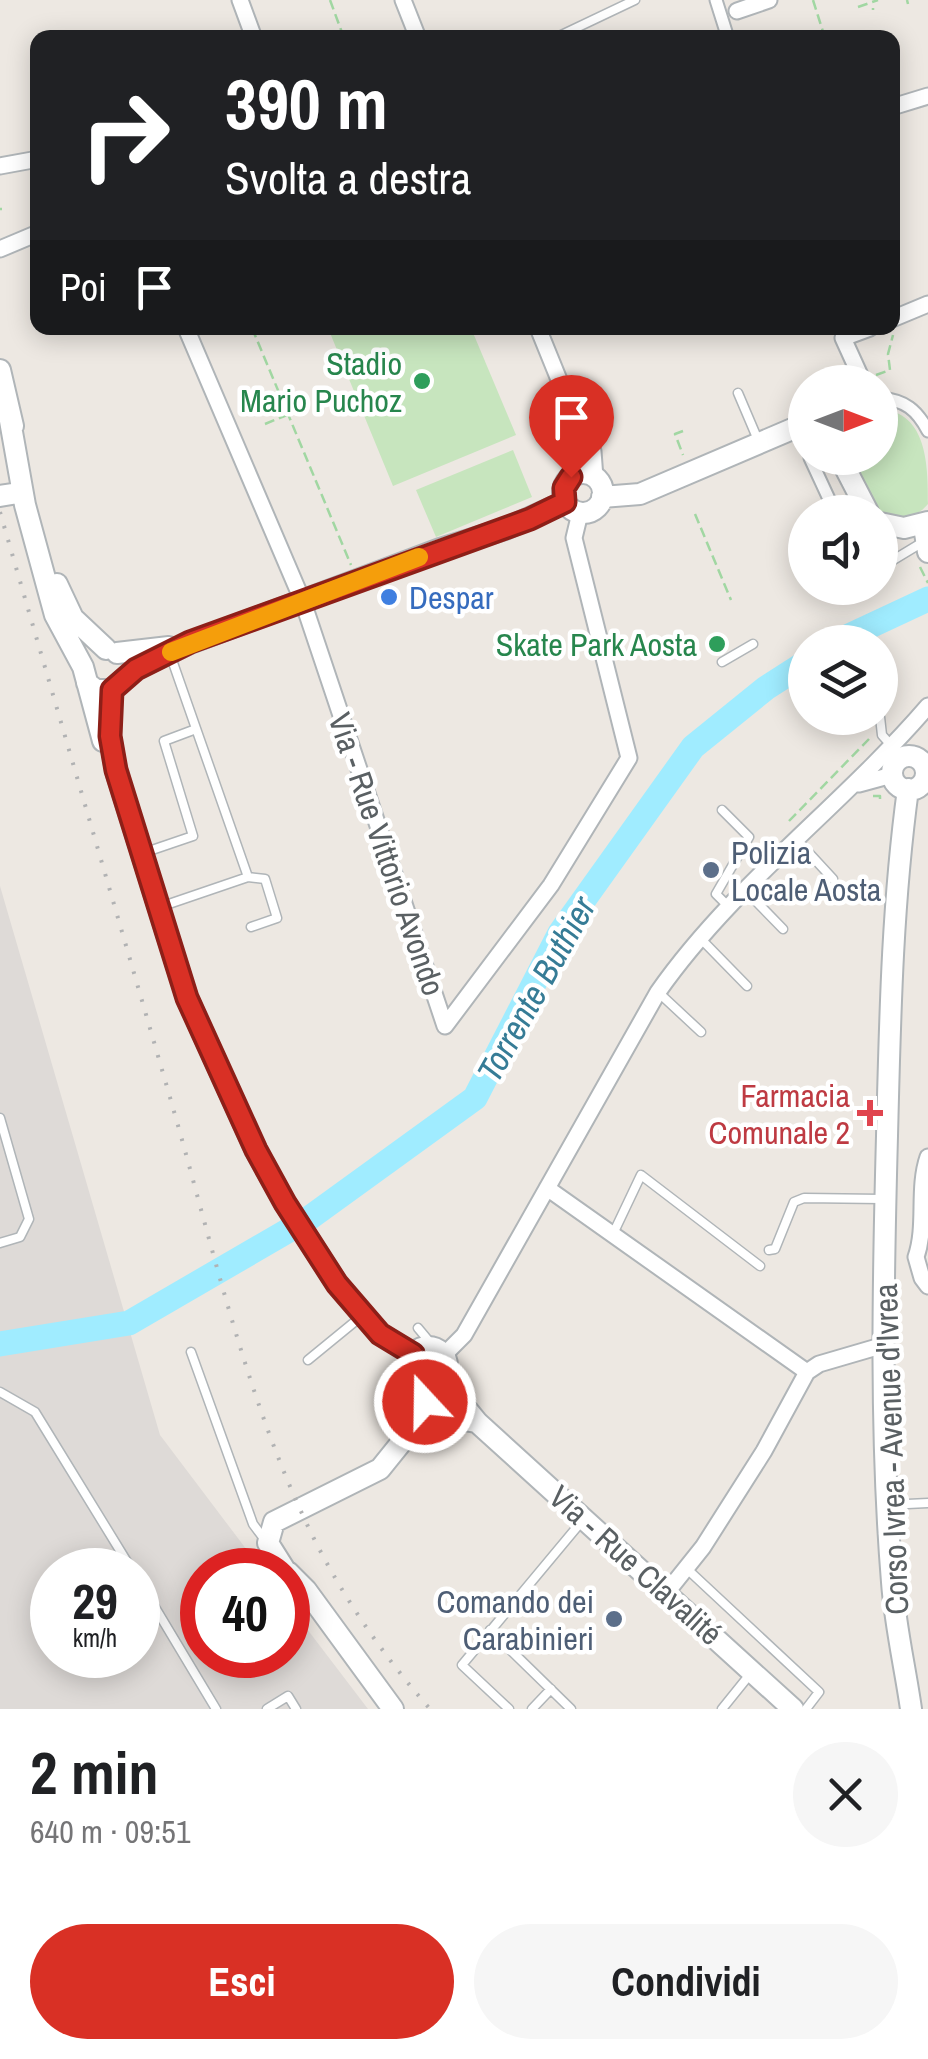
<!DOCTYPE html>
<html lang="it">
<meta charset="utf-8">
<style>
:root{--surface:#fff;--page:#f6f6f6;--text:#202124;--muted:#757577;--accent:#d93025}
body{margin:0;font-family:"Archivo Narrow",sans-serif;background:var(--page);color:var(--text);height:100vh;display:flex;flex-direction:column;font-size:38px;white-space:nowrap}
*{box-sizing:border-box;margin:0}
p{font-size:32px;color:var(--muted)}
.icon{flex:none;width:55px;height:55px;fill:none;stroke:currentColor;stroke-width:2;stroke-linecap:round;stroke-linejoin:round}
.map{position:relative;height:1709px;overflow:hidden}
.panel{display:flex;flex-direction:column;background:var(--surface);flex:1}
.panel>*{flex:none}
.top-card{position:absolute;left:30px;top:30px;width:870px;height:305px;border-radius:20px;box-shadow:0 5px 25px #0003;background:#202124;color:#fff;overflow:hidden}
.needle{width:65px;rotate:90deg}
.tools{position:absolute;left:788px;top:365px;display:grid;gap:20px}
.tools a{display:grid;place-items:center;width:110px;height:110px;border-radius:50%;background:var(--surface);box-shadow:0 5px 25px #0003;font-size:50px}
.speed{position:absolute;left:30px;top:1548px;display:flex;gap:20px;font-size:50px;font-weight:700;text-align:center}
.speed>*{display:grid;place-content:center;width:130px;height:130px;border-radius:50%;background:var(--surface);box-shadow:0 5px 25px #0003;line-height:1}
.speed small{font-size:25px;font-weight:400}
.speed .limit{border:15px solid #d22;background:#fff;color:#111}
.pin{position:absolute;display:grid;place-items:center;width:85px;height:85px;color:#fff;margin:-102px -42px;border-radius:50% 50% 50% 0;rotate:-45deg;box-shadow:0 0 10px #0007}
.pin .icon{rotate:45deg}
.me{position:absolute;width:110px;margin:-55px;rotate:339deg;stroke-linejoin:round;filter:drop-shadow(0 0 8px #0008)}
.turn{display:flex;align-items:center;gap:35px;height:210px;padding:0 30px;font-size:45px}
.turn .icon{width:130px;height:130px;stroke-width:2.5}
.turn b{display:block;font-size:70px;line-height:85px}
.then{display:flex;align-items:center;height:95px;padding:0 30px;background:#0003;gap:20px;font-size:38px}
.round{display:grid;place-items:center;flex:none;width:105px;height:105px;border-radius:52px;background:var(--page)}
.summary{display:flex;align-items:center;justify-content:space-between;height:170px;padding:0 30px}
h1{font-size:60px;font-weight:700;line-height:75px}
.button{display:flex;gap:20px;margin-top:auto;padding:20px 30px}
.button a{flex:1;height:115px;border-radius:60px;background:var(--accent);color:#fff;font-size:40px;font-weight:700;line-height:115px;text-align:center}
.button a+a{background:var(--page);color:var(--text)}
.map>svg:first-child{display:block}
</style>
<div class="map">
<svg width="928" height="1709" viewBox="0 0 928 1709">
<rect width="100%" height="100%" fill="#ede8e2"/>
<path fill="#dedad7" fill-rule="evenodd" d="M 0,886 L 160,1435 L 262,1570 L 202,1570 L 202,1655 L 288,1655 L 288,1604 L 368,1709 L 0,1709 ZM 52,1570 L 138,1570 L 138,1655 L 52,1655 Z"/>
<path fill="#c7e5be" d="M 328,328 L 471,328 L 516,435 L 393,486 Z
M 880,409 C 928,412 928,467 928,504 C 921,512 917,514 907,517 C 873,527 861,483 851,458 L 880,458 Z
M 513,450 L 532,497 L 436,537 L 416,490 Z"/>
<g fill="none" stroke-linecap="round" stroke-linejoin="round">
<path stroke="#a0ecff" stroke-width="25" d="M 836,642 L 928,599
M 0,1344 L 129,1323 L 308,1219 L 475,1098 L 560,933 L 693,747 L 766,688 L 805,663"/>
<defs>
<path id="service" d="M 555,38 L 635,0
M 738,393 L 758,440
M 880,559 L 881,527
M 880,568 L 923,542
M 722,662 L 753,644
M 880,717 L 882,735 L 890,744
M 722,810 L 749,837 L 716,894 L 730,908
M 797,840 L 833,879
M 146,852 L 193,836 L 164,741 L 196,729
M 248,877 L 265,879 L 277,918 L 251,927
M 746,891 L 783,929
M 160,907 L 248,877 L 171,657
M 701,939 L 747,986
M 658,992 L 701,1032
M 0,1118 L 29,1219 L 20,1237 L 0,1243
M 612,1236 L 641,1175 L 760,1266
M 769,1250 L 775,1249 L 794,1202 L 804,1198 L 882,1199
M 418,1328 L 428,1340 L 429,1347
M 191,1352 L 253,1524 L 265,1540
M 308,1360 L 363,1315
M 0,1392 L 35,1412 L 132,1570
M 887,1505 L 928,1503
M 686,1568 L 819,1692 L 806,1709
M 138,1579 L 216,1709
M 490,1630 L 571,1709
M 267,1709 L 288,1696 L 296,1709
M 509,1709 L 462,1665 L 582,1521
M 532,1709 L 551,1689
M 722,1709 L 751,1673"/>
<path id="pedestrian" d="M 716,0 L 728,38
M 880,398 C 905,400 917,410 928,431
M 810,458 L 835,512"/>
<path id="minor" d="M 240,0 L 254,38
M 403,0 L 418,38
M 737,11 L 769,0
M 892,107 L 928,96
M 0,166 L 38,159
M 0,249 L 38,233
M 892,319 L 928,304
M 186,328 L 303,602 L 445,1026 L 551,885 L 629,758 L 574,538 L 580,513
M 538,328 L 579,429 L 593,451 L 595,478
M 863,382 L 843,338 L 870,328
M 578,474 L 583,455 L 581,438
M 859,784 L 892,775
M 547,1188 L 807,1372
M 916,1257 C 927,1225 917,1189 928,1157
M 916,1257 L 922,1278 L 928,1286
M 444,1355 L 464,1335 L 658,992 C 733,885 843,805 928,706
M 667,1592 L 703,1547 L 764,1451 L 807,1372 L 819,1364 L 884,1345"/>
<path id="tertiary" d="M 0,370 L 13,426
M 9,415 L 25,505 L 55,615 L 83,667 L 103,741
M 840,458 L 868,512
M563 493a20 20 0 1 1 40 0a20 20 0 1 1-40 0Z
M 0,496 L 12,494
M 602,497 L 640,494 L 797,427 L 805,429
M 880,523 L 904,528 L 928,522
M 928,525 L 925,533 L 928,552
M 57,584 L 73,618 L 106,649
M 117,653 L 169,647
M 87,683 L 96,690 L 111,690 L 136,669 L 190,643 L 440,549 L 505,529 L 565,502
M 111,690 L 110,736 L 116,771 L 187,998 L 256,1151 L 285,1203 L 337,1284 L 380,1334 L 413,1354
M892 773a17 17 0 1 1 34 0a17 17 0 1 1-34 0Z
M 908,789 C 892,907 890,1018 887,1136 C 883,1285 880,1434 892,1582 C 895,1625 905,1667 911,1709
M409 1366a19 19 0 1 1 38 0a19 19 0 1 1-38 0Z
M 442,1379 L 478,1423 L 793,1709
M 413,1428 L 439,1416 L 476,1422
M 285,1570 L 268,1543 L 274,1522 L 380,1469 L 413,1428 L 425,1402 L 427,1384
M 288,1572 L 306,1590 L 393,1709"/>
</defs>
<use href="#service" stroke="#b0b5b8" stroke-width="11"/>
<use href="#pedestrian" stroke="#b0b5b8" stroke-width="15"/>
<use href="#minor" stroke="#b0b5b8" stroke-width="19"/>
<use href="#tertiary" stroke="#b0b5b8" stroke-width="24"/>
<path stroke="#a1d7a2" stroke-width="2.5" stroke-dasharray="10 5" stroke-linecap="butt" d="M 330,0 L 344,38
M 813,0 L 825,38
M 907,0 L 908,4
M 858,7 L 878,0
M 873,8 L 873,10
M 0,209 L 2,209
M 252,328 L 351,565
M 876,375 L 890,370 L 888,354 L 893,335
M 265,424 L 287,415
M 683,431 L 675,434 L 683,455
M 695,514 L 731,600
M 920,567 L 928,583
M 873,796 L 880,796 L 880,803
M 789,821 L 869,739"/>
<use href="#service" stroke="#fff" stroke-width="8"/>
<use href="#pedestrian" stroke="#fff" stroke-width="11"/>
<use href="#minor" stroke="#fff" stroke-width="15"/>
<use href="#tertiary" stroke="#fff" stroke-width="20"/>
<path stroke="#b1b2b3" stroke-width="4" stroke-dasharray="2.5 12" stroke-linecap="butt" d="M 0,512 C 56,706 113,900 169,1094 C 210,1235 243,1388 305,1520 C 337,1589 380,1652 430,1709"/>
</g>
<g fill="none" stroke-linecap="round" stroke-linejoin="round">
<defs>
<path id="route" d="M 425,1402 L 428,1384 L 416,1380 L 410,1371 L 413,1354 L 380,1334 L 337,1284 L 285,1203 L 256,1150 L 187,998 L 116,770 L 110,736 L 112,690 L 136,669 L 190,642 L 530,519 L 565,502 L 564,488 L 571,477"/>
</defs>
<use href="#route" stroke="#8d1f18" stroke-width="25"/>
<use href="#route" stroke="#d93025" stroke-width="18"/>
<path stroke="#f59e0b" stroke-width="18" d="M 171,652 L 419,557"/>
</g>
<g fill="#2e9e5b" stroke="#fff" stroke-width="4">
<circle cx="422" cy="381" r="10"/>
<circle cx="717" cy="644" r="10"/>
</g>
<circle fill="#3f7fe0" stroke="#fff" stroke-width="4" cx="389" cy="597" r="10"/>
<g fill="#5c6f8a" stroke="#fff" stroke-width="4">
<circle cx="711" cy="870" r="10"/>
<circle cx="614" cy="1619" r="10"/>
</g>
<path fill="#e0444e" stroke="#fff" stroke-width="4" d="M865 1098h10v10h10v10h-10v10h-10v-10h-10v-10h10z"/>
<g text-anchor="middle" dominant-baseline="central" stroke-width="9" stroke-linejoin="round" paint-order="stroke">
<g font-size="32" fill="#27864d" stroke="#fff" text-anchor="end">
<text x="402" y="363">Stadio<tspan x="402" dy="37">Mario Puchoz</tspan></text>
<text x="697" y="644">Skate Park Aosta</text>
</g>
<g font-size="32" fill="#366cbe" stroke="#fff" text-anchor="start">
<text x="409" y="597">Despar</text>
</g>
<g font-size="32" fill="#4e5e75" stroke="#fff" text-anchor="start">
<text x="731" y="852">Polizia<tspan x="731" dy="37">Locale Aosta</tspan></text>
<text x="594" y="1601" text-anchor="end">Comando dei<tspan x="594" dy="37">Carabinieri</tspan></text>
</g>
<g font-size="32" fill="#5a6063" stroke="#fff">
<text transform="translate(387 854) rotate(71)">Via - Rue Vittorio Avondo</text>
<text transform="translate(891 1449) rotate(-92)">Corso Ivrea - Avenue d'Ivrea</text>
<text transform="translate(636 1565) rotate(42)">Via - Rue Clavalité</text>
</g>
<g font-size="32" fill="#be3a42" stroke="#fff" text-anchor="end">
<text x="850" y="1095">Farmacia<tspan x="850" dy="37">Comunale 2</tspan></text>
</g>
<g font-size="35" font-style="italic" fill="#367c96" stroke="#fff">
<text transform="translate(536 989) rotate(-61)">Torrente Buthier</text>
</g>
</g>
</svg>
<div class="tools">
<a><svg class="needle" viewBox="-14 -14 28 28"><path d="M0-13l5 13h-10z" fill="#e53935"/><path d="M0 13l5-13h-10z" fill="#757577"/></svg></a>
<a><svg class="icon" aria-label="sound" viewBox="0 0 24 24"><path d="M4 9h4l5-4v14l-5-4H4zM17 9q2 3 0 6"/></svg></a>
<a><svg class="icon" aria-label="layers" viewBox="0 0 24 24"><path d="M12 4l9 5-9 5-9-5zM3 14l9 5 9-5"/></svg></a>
</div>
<div class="speed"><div>29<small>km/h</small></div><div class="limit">40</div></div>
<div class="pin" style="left:571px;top:477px;background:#d93025"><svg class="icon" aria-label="arrive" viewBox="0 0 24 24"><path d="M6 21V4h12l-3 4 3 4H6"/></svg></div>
<svg class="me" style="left:425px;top:1402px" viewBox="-20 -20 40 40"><circle r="17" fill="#d93025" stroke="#fff" stroke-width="3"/><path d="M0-11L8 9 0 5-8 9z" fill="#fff"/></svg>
<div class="top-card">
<div class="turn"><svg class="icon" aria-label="right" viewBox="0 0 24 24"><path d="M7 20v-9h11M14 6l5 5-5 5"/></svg><div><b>390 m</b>Svolta a destra</div></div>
<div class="then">Poi<svg class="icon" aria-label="arrive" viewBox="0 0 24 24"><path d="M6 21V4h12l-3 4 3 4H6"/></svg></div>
</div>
</div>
<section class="panel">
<div class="summary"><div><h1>2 min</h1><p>640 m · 09:51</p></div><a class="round"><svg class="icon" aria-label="close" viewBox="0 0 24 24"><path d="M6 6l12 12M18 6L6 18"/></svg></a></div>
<div class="button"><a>Esci</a><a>Condividi</a></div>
</section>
